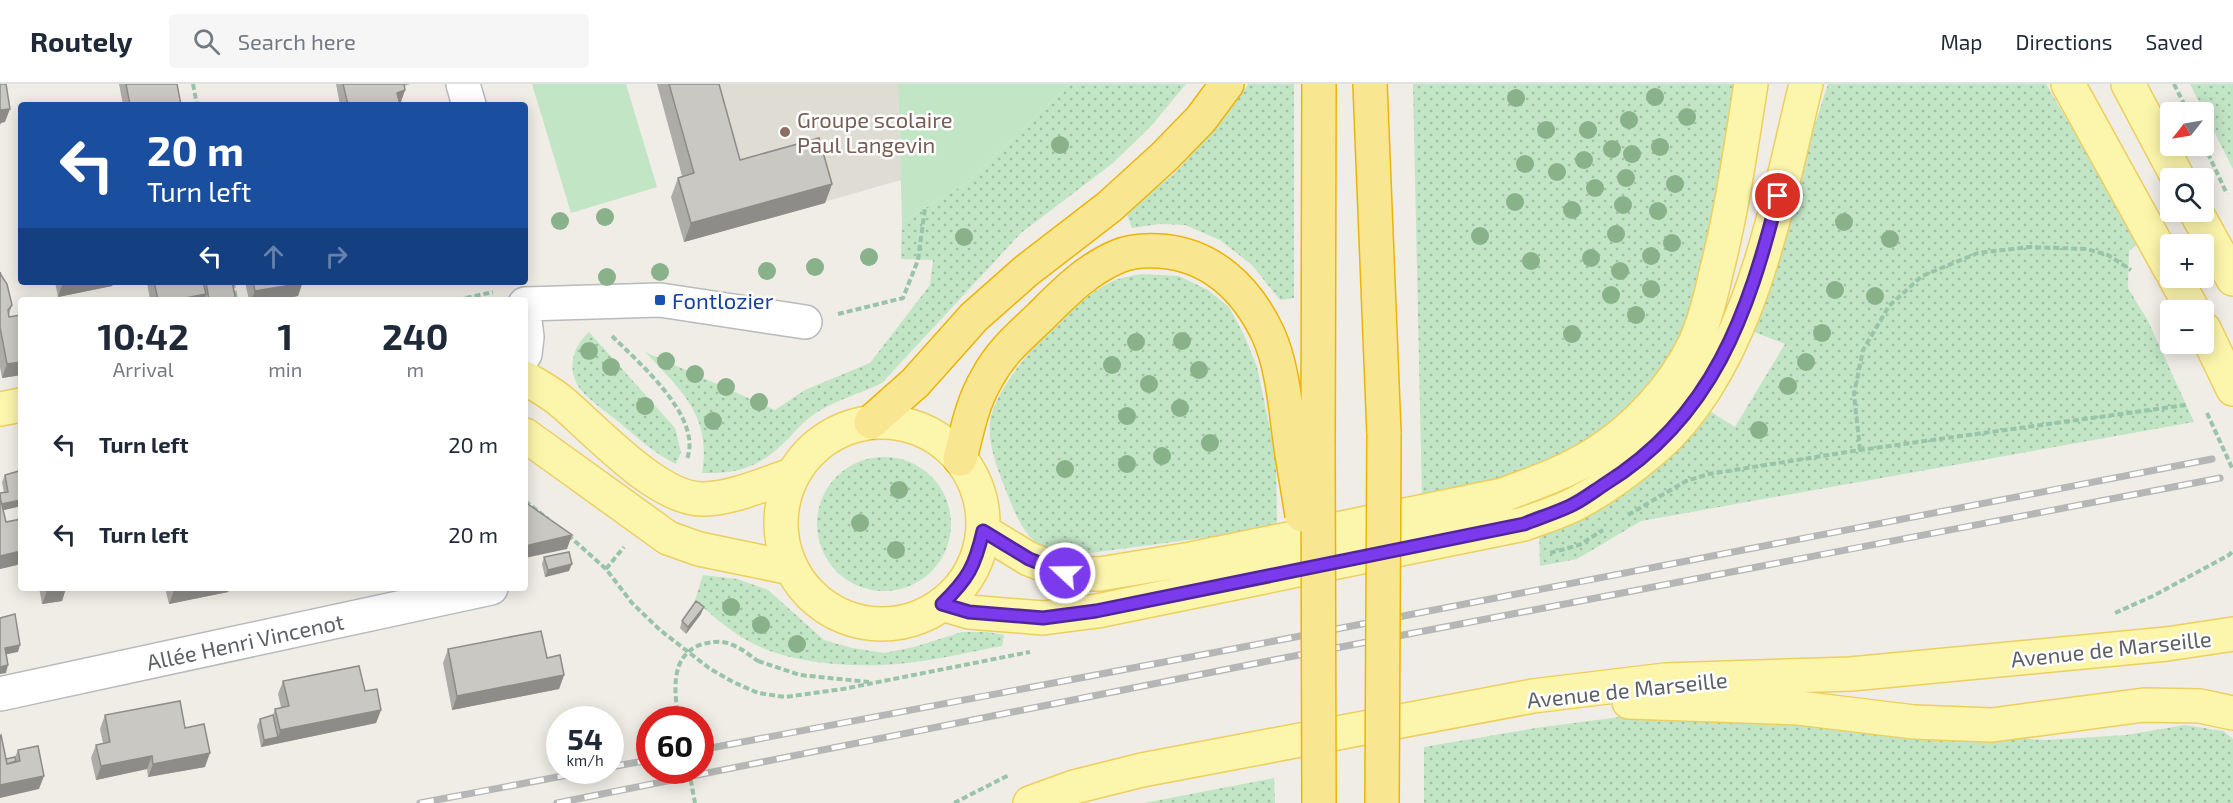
<!DOCTYPE html>
<meta charset="utf-8">
<style>
:root{--surface:#fff;--page:#f6f6f7;--text:#1f2937;--muted:#747a83;--line:#e0e1e3}
body{margin:0;font-family:"Exo 2",sans-serif;background:var(--page);color:var(--text);height:100vh;display:flex;flex-direction:column;font-size:22px;white-space:nowrap}
*{box-sizing:border-box;margin:0}
p{font-size:20px;color:var(--muted)}
.icon{flex:none;width:33px;height:33px;fill:none;stroke:currentColor;stroke-width:2;stroke-linecap:round;stroke-linejoin:round}
.map{position:relative;flex:1;overflow:hidden}
.drawer{position:absolute;left:18px;top:213px;width:510px;height:294px;display:flex;flex-direction:column;background:var(--surface);border-radius:6px;box-shadow:0 3px 15px #0003}
.drawer>*{flex:none}
.guide{position:absolute;left:18px;top:18px;width:510px;height:183px;border-radius:6px;box-shadow:0 3px 15px #0003;background:#1a4fa0;color:#fff;overflow:hidden}
.needle{width:39px;rotate:239deg}
.fabs{position:absolute;left:2160px;top:18px;display:grid;gap:12px}
.fabs a{display:grid;place-items:center;width:54px;height:54px;border-radius:6px;background:var(--surface);box-shadow:0 3px 15px #0003;font-size:30px}
.speed{position:absolute;left:546px;top:622px;display:flex;gap:12px;font-size:30px;font-weight:700;text-align:center}
.speed>*{display:grid;place-content:center;width:78px;height:78px;border-radius:50%;background:var(--surface);box-shadow:0 3px 15px #0003;line-height:1}
.speed small{font-size:15px;font-weight:400}
.speed .limit{border:9px solid #d22;background:#fff;color:#111}
.pin{position:absolute;display:grid;place-items:center;width:51px;height:51px;color:#fff;margin:-26px;border:3px solid #fff;border-radius:50%;box-shadow:0 2px 6px #0007}
.me{position:absolute;width:66px;margin:-33px;rotate:291deg;stroke-linejoin:round;filter:drop-shadow(0 0 4px #0008)}
.turn{display:flex;align-items:center;gap:21px;height:126px;padding:0 30px;font-size:27px}
.turn .icon{width:78px;height:78px;stroke-width:2.5}
.turn b{display:block;font-size:42px;line-height:51px}
.lanes{display:flex;align-items:center;height:57px;padding:0 30px;background:#0003;justify-content:center;gap:30px;direction:ltr}
.lanes .off{opacity:.35}
.eta{display:flex;justify-content:space-evenly;align-items:center;height:102px;text-align:center}
.eta b{font-size:36px;font-weight:700;line-height:42px}
ul{padding:0;list-style:none}
li{display:flex;align-items:center;gap:18px;height:90px;padding:0 30px}
li div{flex:1}
li b{display:block;font-size:22px}
li em{font-style:normal}
header{display:flex;align-items:center;gap:36px;box-sizing:border-box;height:84px;padding:0 30px;background:var(--surface);border-bottom:2px solid var(--line)}
header strong{font-size:28px}
nav{display:flex;gap:33px;margin-inline-start:auto;font-size:21px}
.search{width:420px;height:54px;background:var(--page);display:flex;align-items:center;gap:15px;box-sizing:border-box;padding:0 21px;border-radius:6px;color:var(--muted);font-size:22px}
.map>svg:first-child{display:block}
</style>
<header>
<strong>Routely</strong>
<div class="search"><svg class="icon" aria-label="search" viewBox="0 0 24 24"><circle cx="10" cy="10" r="6"/><path d="M15 15l6 6"/></svg>Search here</div>
<nav><a>Map</a><a>Directions</a><a>Saved</a></nav>
</header>
<div class="map">
<svg width="2233" height="719" viewBox="0 0 2233 719">
<defs>
<pattern id="grass-dots" width="8" height="8" patternUnits="userSpaceOnUse" patternTransform="scale(1.5)"><rect width="8" height="8" fill="#c2e5c5"/><path d="M2 2h.1M6 6h.1" fill="none" stroke="#a1bda4" stroke-width="1.8" stroke-linecap="round"/></pattern>
</defs>
<rect width="100%" height="100%" fill="#efede5"/>
<path fill="#dfdcd3" d="M 657,0 L 898,0 L 901,96 L 684,158 L 671,113 L 687,108 Z"/>
<path fill="url(#grass-dots)" d="M 1070,0 L 1186,0 L 1152,41 L 1113,79 L 1021,149 L 882,299 C 862,309 839,315 819,327 C 807,334 798,344 788,355 C 761,382 740,390 702,389 C 712,332 681,306 645,268 L 775,326 L 805,306 L 870,279 L 930,201 L 933,176 L 901,175 L 902,138 L 965,100 Z
M 1248,0 L 1294,0 L 1294,214 L 1280,216 L 1252,181 L 1220,156 L 1185,141 L 1159,140 L 1132,144 L 1126,128 L 1175,89 L 1232,24 Z
M 1413,0 L 1736,0 L 1696,233 L 1649,307 L 1614,339 L 1575,366 L 1537,385 L 1422,415 Z
M 1828,0 L 2046,0 L 2139,159 L 2129,167 L 2128,204 L 2148,237 L 2194,338 L 1641,437 L 1577,475 L 1540,482 L 1539,447 L 1705,324 L 1735,343 L 1785,260 L 1749,246 Z
M 2190,0 L 2233,0 L 2233,85 Z
M 1142,190 L 1179,192 L 1208,206 L 1229,223 L 1244,251 L 1257,283 L 1276,374 L 1277,444 L 1075,471 C 1066,469 1056,468 1048,465 C 1026,458 1016,431 1008,412 C 999,388 985,358 991,332 C 1002,290 1069,220 1107,200 C 1117,194 1131,192 1142,190 Z
M 589,248 L 675,344 L 681,368 L 676,380 C 655,370 638,354 620,339 C 608,329 591,318 581,306 C 566,287 572,263 589,248 Z
M817 440a67 67 0 1 1 134 0a67 67 0 1 1-134 0Z
M 703,491 L 737,495 L 768,506 L 824,556 L 852,564 L 884,569 L 914,563 L 962,548 L 987,548 L 1004,551 L 1002,562 C 968,568 933,577 898,580 C 856,584 796,580 758,562 C 734,551 714,533 695,516 Z
M 1635,631 L 1730,631 L 1927,649 L 2047,656 L 2126,651 L 2185,641 L 2223,647 L 2233,655 L 2233,719 L 1424,719 L 1424,663 L 1536,644 Z
M 1274,694 L 1275,719 L 1144,719 Z"/>
<path fill="#c2e5c5" d="M 532,0 L 626,0 L 657,103 L 571,129 Z
M 898,0 L 1070,0 L 965,100 L 902,138 Z"/>
<g fill="none" stroke-linecap="round" stroke-linejoin="round">
<defs>
<path id="minor" d="M 463,0 L 469,21
M 525,220 L 660,216 L 805,238
M 525,236 L 527,253 L 525,270
M 0,610 L 491,504"/>
<path id="major" d="M 2068,0 L 2170,185
M 2128,0 L 2178,94
M 2196,128 L 2233,195
M 2175,194 L 2193,226
M 2204,245 L 2233,305
M 525,294 C 538,302 552,309 563,319 C 596,347 659,417 704,415 C 734,414 764,400 792,391
M 0,325 L 21,321
M781 439a101 101 0 1 1 202 0a101 101 0 1 1-202 0Z
M 525,351 L 668,454 L 699,465 L 791,484
M 983,447 L 1029,475 L 1065,489 L 1100,490 L 1191,475 L 1503,411 C 1535,399 1567,388 1595,370 C 1636,344 1674,303 1695,259 C 1705,237 1711,212 1716,189 C 1732,127 1741,63 1751,0
M 942,520 L 969,528 L 1043,534 L 1097,527 L 1524,440 C 1540,434 1556,429 1571,422 C 1600,408 1629,386 1654,365 C 1750,283 1777,118 1806,0
M 1629,618 L 1799,624 L 1914,638 L 1992,641 L 2144,621 L 2200,622 L 2233,629
M 1030,719 L 1074,703 L 1142,686 L 1533,612 L 1665,596 L 1851,590 L 2167,560 L 2233,550"/>
<path id="highway" d="M 1370,0 L 1384,350
M 871,338 L 915,299 L 974,233 L 1026,187 L 1109,123 L 1164,73 L 1201,35 L 1227,0
M 1318,365 L 1319,0
M 960,375 C 967,347 972,319 987,294 C 1000,269 1020,252 1040,233 C 1064,209 1087,185 1119,172 C 1131,167 1145,166 1159,167 C 1211,170 1247,205 1268,250 C 1284,284 1286,333 1292,370"/>
</defs>
<use href="#minor" stroke="#b7babe" stroke-width="36"/>
<use href="#major" stroke="#edcf60" stroke-width="36"/>
<use href="#highway" stroke="#ecb408" stroke-width="36"/>
<path stroke="#9ac4a9" stroke-width="4" stroke-dasharray="6 3" stroke-linecap="butt" d="M 193,0 L 197,21
M 2174,0 L 2188,28
M 2204,61 L 2227,110
M 233,198 L 236,216
M 457,216 L 493,208
M 838,230 L 903,214 L 918,176 L 925,124
M 612,252 C 639,279 703,333 687,375
M 2207,329 L 2233,386
M 1860,366 L 1854,310 L 1863,266 L 1889,222 L 1922,192 L 1978,169 L 2029,163 L 2087,165 L 2108,171 L 2131,186
M 525,417 L 548,435
M 1628,431 L 1686,397 L 1709,390 L 1860,366 L 2186,321
M 568,451 L 606,485 L 632,519 L 660,546 L 709,584 L 733,598 L 758,609 L 785,613 L 843,605 L 1030,568
M 1550,469 L 1579,461 L 1603,446
M 606,485 L 624,463
M 2115,529 L 2153,512 L 2229,471 L 2233,467
M 758,577 L 800,591 L 869,598
M 954,719 L 1009,691"/>
<use href="#minor" stroke="#fff" stroke-width="33"/>
<use href="#major" stroke="#fcf5ac" stroke-width="33"/>
<use href="#highway" stroke="#f9e691" stroke-width="33"/>
<defs>
<path id="rail" d="M 700,666 L 1259,560 L 2212,375
M 610,683 L 650,676
M 420,719 L 589,687
M 557,719 L 1263,578 L 2220,394"/>
</defs>
<use href="#rail" stroke="#b5b6b6" stroke-width="7"/>
<use href="#rail" stroke="#fff" stroke-width="4.5" stroke-dasharray="14" stroke-linecap="butt"/>
<defs>
<path id="highway-bridge" d="M 1318,365 L 1319,719
M 1292,370 L 1302,431
M 1382,719 L 1384,350"/>
</defs>
<use href="#highway-bridge" stroke="#ecb408" stroke-width="36" stroke-linecap="butt"/>
<path stroke="#9ac4a9" stroke-width="4" stroke-dasharray="6 3" stroke-linecap="butt" d="M 679,636 C 674,609 669,570 703,560 C 712,558 721,556 730,560 C 740,563 749,571 758,577
M 689,687 L 695,719"/>
<use href="#highway-bridge" stroke="#f9e691" stroke-width="33"/>
</g>
<g fill="#8ab28a">
<circle cx="1655" cy="13" r="9"/>
<circle cx="1516" cy="14" r="9"/>
<circle cx="1687" cy="33" r="9"/>
<circle cx="1629" cy="36" r="9"/>
<circle cx="1546" cy="46" r="9"/>
<circle cx="1588" cy="46" r="9"/>
<circle cx="1060" cy="61" r="9"/>
<circle cx="1660" cy="63" r="9"/>
<circle cx="1612" cy="65" r="9"/>
<circle cx="1632" cy="70" r="9"/>
<circle cx="1584" cy="76" r="9"/>
<circle cx="1525" cy="80" r="9"/>
<circle cx="1557" cy="88" r="9"/>
<circle cx="1626" cy="94" r="9"/>
<circle cx="1675" cy="100" r="9"/>
<circle cx="1595" cy="104" r="9"/>
<circle cx="1515" cy="118" r="9"/>
<circle cx="1623" cy="121" r="9"/>
<circle cx="1572" cy="126" r="9"/>
<circle cx="1658" cy="127" r="9"/>
<circle cx="605" cy="133" r="9"/>
<circle cx="560" cy="137" r="9"/>
<circle cx="1844" cy="138" r="9"/>
<circle cx="1616" cy="150" r="9"/>
<circle cx="1480" cy="152" r="9"/>
<circle cx="964" cy="153" r="9"/>
<circle cx="1890" cy="155" r="9"/>
<circle cx="1672" cy="159" r="9"/>
<circle cx="1651" cy="172" r="9"/>
<circle cx="869" cy="173" r="9"/>
<circle cx="1591" cy="174" r="9"/>
<circle cx="1531" cy="177" r="9"/>
<circle cx="815" cy="183" r="9"/>
<circle cx="767" cy="187" r="9"/>
<circle cx="1620" cy="187" r="9"/>
<circle cx="660" cy="188" r="9"/>
<circle cx="607" cy="193" r="9"/>
<circle cx="1651" cy="205" r="9"/>
<circle cx="1835" cy="206" r="9"/>
<circle cx="1611" cy="211" r="9"/>
<circle cx="1875" cy="212" r="9"/>
<circle cx="1636" cy="231" r="9"/>
<circle cx="1822" cy="249" r="9"/>
<circle cx="1572" cy="250" r="9"/>
<circle cx="1182" cy="257" r="9"/>
<circle cx="1136" cy="258" r="9"/>
<circle cx="589" cy="267" r="9"/>
<circle cx="666" cy="277" r="9"/>
<circle cx="1806" cy="278" r="9"/>
<circle cx="1112" cy="281" r="9"/>
<circle cx="611" cy="283" r="9"/>
<circle cx="1199" cy="286" r="9"/>
<circle cx="695" cy="290" r="9"/>
<circle cx="1149" cy="300" r="9"/>
<circle cx="1788" cy="302" r="9"/>
<circle cx="726" cy="303" r="9"/>
<circle cx="759" cy="318" r="9"/>
<circle cx="645" cy="322" r="9"/>
<circle cx="1180" cy="324" r="9"/>
<circle cx="1127" cy="332" r="9"/>
<circle cx="713" cy="337" r="9"/>
<circle cx="1759" cy="346" r="9"/>
<circle cx="1210" cy="359" r="9"/>
<circle cx="1162" cy="372" r="9"/>
<circle cx="1127" cy="380" r="9"/>
<circle cx="1065" cy="385" r="9"/>
<circle cx="899" cy="406" r="9"/>
<circle cx="860" cy="439" r="9"/>
<circle cx="896" cy="466" r="9"/>
<circle cx="731" cy="523" r="9"/>
<circle cx="761" cy="541" r="9"/>
<circle cx="797" cy="560" r="9"/>
</g>
<path fill="#aeaca7" d="M 119,0 L 177,0 L 181,21 L 123,21 Z
M 336,0 L 410,0 L 404,2 L 405,6 L 400,21 L 340,21 Z
M 657,0 L 719,0 L 740,76 L 832,100 L 825,119 L 684,158 L 671,113 L 678,94 L 682,92 Z
M 0,188 L 12,221 L 9,230 L 9,233 L 21,231 L 21,291 L 2,294 L 0,283 Z
M 55,198 L 114,198 L 112,202 L 58,213 Z
M 147,198 L 232,198 L 236,216 L 205,216 L 205,213 L 204,216 L 150,216 Z
M 245,198 L 313,198 L 302,200 L 298,212 L 276,216 L 249,216 Z
M 19,387 L 21,395 L 21,422 L 3,426 L 6,438 L 21,435 L 21,480 L 0,485 L 0,409 L 4,409 L 2,398 L 5,391 Z
M 544,473 L 569,487 L 545,493 L 542,480 Z
M 39,504 L 66,504 L 62,517 L 42,520 Z
M 165,504 L 230,504 L 228,508 L 169,520 Z
M 701,530 L 686,550 L 680,544 L 682,537 Z
M 448,565 L 547,574 L 564,591 L 559,605 L 452,626 L 443,579 Z
M 283,597 L 365,607 L 381,626 L 376,639 L 261,663 L 257,642 L 260,635 L 273,631 L 275,625 L 281,623 L 278,610 Z
M 105,631 L 185,644 L 205,683 L 148,693 L 147,685 L 96,696 L 91,674 L 96,661 L 103,659 L 100,645 Z
M 18,666 L 39,705 L 6,675 L 15,673 Z"/>
<path fill="#8d8c88" d="M 405,6 L 400,20 L 397,21 L 397,9 Z
M 10,25 L 5,38 L 1,39 L 0,41 L 0,26 Z
M 832,100 L 825,119 L 684,158 L 691,139 Z
M 70,198 L 114,198 L 112,202 L 58,213 L 63,199 Z
M 297,198 L 313,198 L 302,200 L 298,212 L 276,216 L 251,216 L 255,207 Z
M 206,210 L 204,216 L 175,216 Z
M 21,278 L 21,291 L 2,294 L 7,280 Z
M 21,416 L 21,422 L 0,427 L 0,420 Z
M 572,451 L 567,465 L 525,474 L 525,462 Z
M 21,467 L 21,480 L 0,485 L 0,472 Z
M 572,480 L 569,487 L 545,493 L 548,486 Z
M 61,504 L 66,504 L 62,517 L 42,520 L 47,507 Z
M 175,504 L 230,504 L 228,508 L 169,520 Z
M 704,523 L 701,530 L 686,550 L 688,543 Z
M 20,561 L 18,568 L 3,571 L 5,564 Z
M 8,581 L 6,589 L 0,590 L 0,583 Z
M 564,591 L 559,605 L 452,626 L 457,612 Z
M 381,626 L 376,639 L 261,663 L 264,656 L 278,653 L 280,646 Z
M 210,669 L 205,683 L 148,693 L 153,680 Z
M 152,672 L 147,685 L 96,696 L 101,682 Z
M 44,692 L 39,705 L 0,714 L 0,701 Z"/>
<path fill="#cac8c2" stroke="#8d8c88" stroke-width="1.5" d="M 0,0 L 6,0 L 10,25 L 0,26 Z
M 126,0 L 177,0 L 181,21 L 130,21 Z
M 343,0 L 404,0 L 405,6 L 397,9 L 400,21 L 348,21 Z
M 669,0 L 719,0 L 740,76 L 819,54 L 832,100 L 691,139 L 678,94 L 694,89 Z
M 0,188 L 1,191 L 7,200 L 12,221 L 8,226 L 9,233 L 21,231 L 21,278 L 7,280 L 0,243 Z
M 154,198 L 203,198 L 206,210 L 175,216 L 158,216 Z
M 206,198 L 232,198 L 236,216 L 209,216 Z
M 253,198 L 303,198 L 303,199 L 255,207 Z
M 19,387 L 21,395 L 21,416 L 1,420 L 0,409 L 8,408 L 5,391 Z
M 0,413 L 6,438 L 21,435 L 21,467 L 0,472 Z
M 525,418 L 572,451 L 525,462 Z
M 569,468 L 572,480 L 548,486 L 544,473 Z
M 47,504 L 61,504 L 47,507 Z
M 696,517 L 704,523 L 688,543 L 682,537 Z
M 15,530 L 20,561 L 5,564 L 8,581 L 0,583 L 0,534 Z
M 541,547 L 547,574 L 560,571 L 564,591 L 457,612 L 448,565 Z
M 359,582 L 365,607 L 377,605 L 381,626 L 280,646 L 275,625 L 289,622 L 283,597 Z
M 180,617 L 185,644 L 204,640 L 210,669 L 153,680 L 152,672 L 101,682 L 96,661 L 110,658 L 105,631 Z
M 273,631 L 278,653 L 264,656 L 260,635 Z
M 1,651 L 7,680 L 20,677 L 18,666 L 38,662 L 44,692 L 0,701 L 0,652 Z
M 15,673 L 16,677 L 7,680 L 6,675 Z"/>
<g fill="none" stroke-linecap="round" stroke-linejoin="round">
<defs>
<path id="route" d="M 1065,489 L 1029,475 L 983,447 C 975,482 968,495 942,520 L 969,528 L 1043,534 L 1096,527 L 1524,440 C 1539,434 1555,429 1570,422 C 1583,416 1594,407 1605,400 C 1713,333 1748,230 1778,112"/>
</defs>
<use href="#route" stroke="#51269a" stroke-width="15"/>
<use href="#route" stroke="#7c3aed" stroke-width="10"/>
</g>
<circle fill="#8d6e63" stroke="#fff" stroke-width="2" cx="785" cy="48" r="6"/>
<rect fill="#1a4fb4" stroke="#fff" stroke-width="2" x="654" y="210" width="12" height="12" rx="3"/>
<g text-anchor="middle" dominant-baseline="central" stroke-width="5" stroke-linejoin="round" paint-order="stroke">
<g font-size="22" fill="#785e54" stroke="#fff" text-anchor="start">
<text x="797" y="35">Groupe scolaire<tspan x="797" dy="25">Paul Langevin</tspan></text>
</g>
<g font-size="22" fill="#164399" stroke="#fff" text-anchor="start">
<text x="672" y="216">Fontlozier</text>
</g>
<g font-size="22" fill="#5d6065" stroke="#fff">
<text transform="translate(245 557) rotate(-12)">Allée Henri Vincenot</text>
<text transform="translate(2111 564) rotate(-6)">Avenue de Marseille</text>
<text transform="translate(1627 605) rotate(-6)">Avenue de Marseille</text>
</g>
</g>
</svg>
<div class="fabs">
<a><svg class="needle" viewBox="-14 -14 28 28"><path d="M0-13l5 13h-10z" fill="#e53935"/><path d="M0 13l5-13h-10z" fill="#747a83"/></svg></a>
<a><svg class="icon" aria-label="search" viewBox="0 0 24 24"><circle cx="10" cy="10" r="6"/><path d="M15 15l6 6"/></svg></a>
<a>+</a>
<a>−</a>
</div>
<div class="speed"><div>54<small>km/h</small></div><div class="limit">60</div></div>
<div class="pin" style="left:1778px;top:112px;background:#d93025"><svg class="icon" aria-label="arrive" viewBox="0 0 24 24"><path d="M6 21V4h12l-3 4 3 4H6"/></svg></div>
<svg class="me" style="left:1065px;top:489px" viewBox="-20 -20 40 40"><circle r="17" fill="#7c3aed" stroke="#fff" stroke-width="3"/><path d="M0-11L8 9 0 5-8 9z" fill="#fff"/></svg>
<div class="guide">
<div class="turn"><svg class="icon" aria-label="left" viewBox="0 0 24 24"><path d="M17 20v-9H6M10 6l-5 5 5 5"/></svg><div><b>20 m</b>Turn left</div></div>
<div class="lanes"><svg class="icon" aria-label="left" viewBox="0 0 24 24"><path d="M17 20v-9H6M10 6l-5 5 5 5"/></svg><svg class="icon off" aria-label="ahead" viewBox="0 0 24 24"><path d="M12 20V5M6 11l6-6 6 6"/></svg><svg class="icon off" aria-label="right" viewBox="0 0 24 24"><path d="M7 20v-9h11M14 6l5 5-5 5"/></svg></div>
</div>
<section class="drawer">
<div class="eta">
<div><b>10:42</b><p>Arrival</p></div>
<div><b>1</b><p>min</p></div>
<div><b>240</b><p>m</p></div>
</div>
<ul>
<li><svg class="icon" aria-label="left" viewBox="0 0 24 24"><path d="M17 20v-9H6M10 6l-5 5 5 5"/></svg><div><b>Turn left</b></div><em>20 m</em></li>
<li><svg class="icon" aria-label="left" viewBox="0 0 24 24"><path d="M17 20v-9H6M10 6l-5 5 5 5"/></svg><div><b>Turn left</b></div><em>20 m</em></li>
</ul>
</section>
</div>
